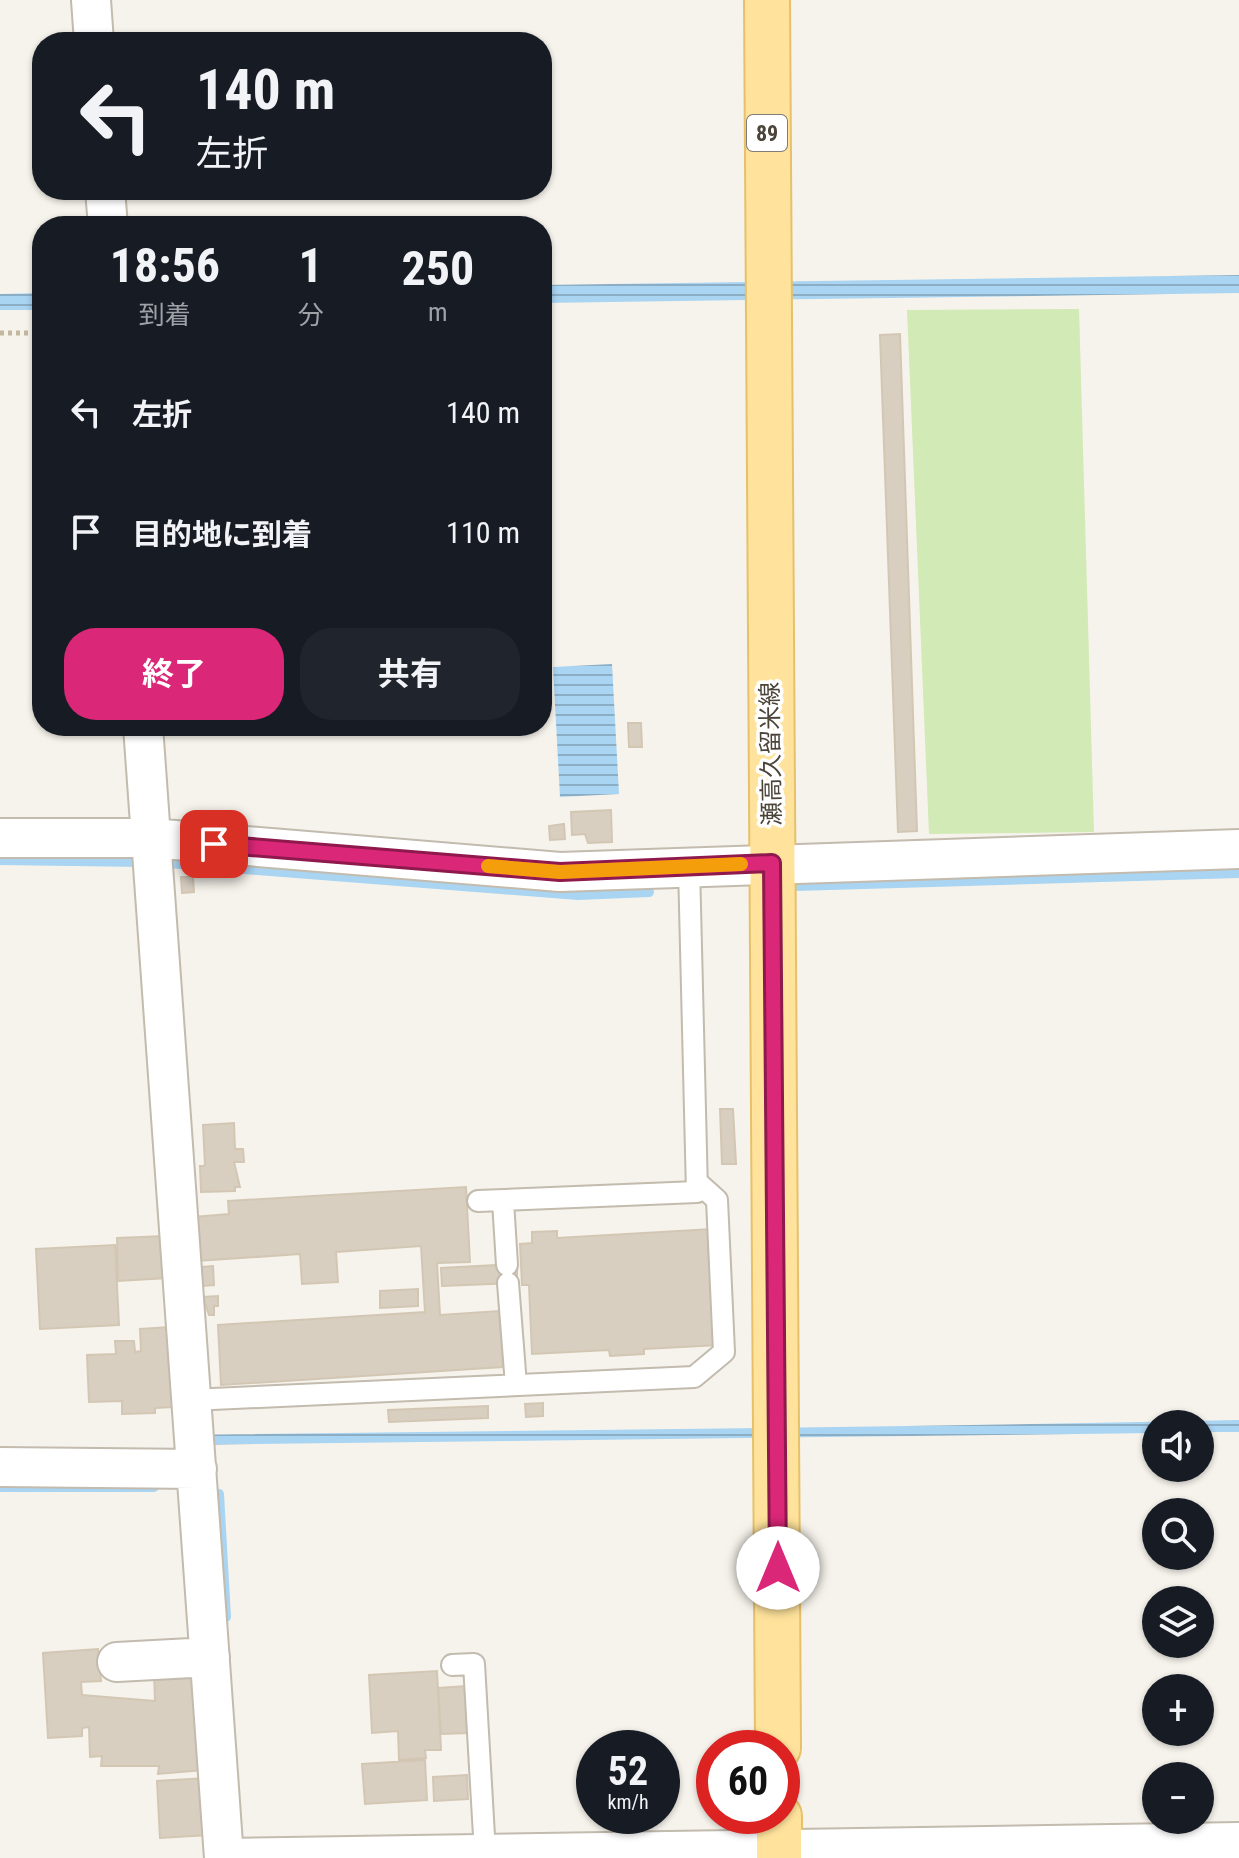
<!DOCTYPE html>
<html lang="ja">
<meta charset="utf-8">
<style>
:root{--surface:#171b24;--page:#20242c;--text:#f1f3f6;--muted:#9ea1a6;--accent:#db2777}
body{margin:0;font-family:"Roboto Condensed","Noto Sans JP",sans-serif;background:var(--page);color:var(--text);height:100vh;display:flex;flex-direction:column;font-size:30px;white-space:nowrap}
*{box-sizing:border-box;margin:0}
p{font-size:26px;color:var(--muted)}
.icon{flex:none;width:44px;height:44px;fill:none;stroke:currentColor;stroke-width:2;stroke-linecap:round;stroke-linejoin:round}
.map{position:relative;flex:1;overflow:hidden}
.drawer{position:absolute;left:32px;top:216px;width:520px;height:520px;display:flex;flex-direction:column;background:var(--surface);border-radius:32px;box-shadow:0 2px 6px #0004}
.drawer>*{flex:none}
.hud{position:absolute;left:32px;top:32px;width:520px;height:168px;border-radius:32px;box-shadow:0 2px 6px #0004;background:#171b24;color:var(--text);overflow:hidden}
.buttons{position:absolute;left:1142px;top:1410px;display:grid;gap:16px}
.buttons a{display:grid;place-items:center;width:72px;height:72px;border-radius:50%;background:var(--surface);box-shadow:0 2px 6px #0004;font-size:40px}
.speed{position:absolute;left:576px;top:1730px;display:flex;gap:16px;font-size:40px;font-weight:700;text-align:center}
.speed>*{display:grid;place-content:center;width:104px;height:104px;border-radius:50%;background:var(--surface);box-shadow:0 2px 6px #0004;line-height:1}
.speed small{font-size:20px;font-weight:400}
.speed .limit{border:12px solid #d22;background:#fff;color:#111}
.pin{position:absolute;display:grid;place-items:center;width:68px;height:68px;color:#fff;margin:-34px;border-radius:16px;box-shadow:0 4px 12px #0006}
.me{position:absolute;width:88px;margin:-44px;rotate:0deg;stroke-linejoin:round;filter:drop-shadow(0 0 6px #0008)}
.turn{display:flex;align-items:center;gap:28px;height:168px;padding:0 32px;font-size:36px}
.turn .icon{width:104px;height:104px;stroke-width:2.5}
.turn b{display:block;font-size:56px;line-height:68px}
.eta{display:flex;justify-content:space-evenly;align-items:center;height:136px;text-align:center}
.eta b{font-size:48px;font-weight:700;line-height:56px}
.action{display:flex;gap:16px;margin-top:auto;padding:16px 32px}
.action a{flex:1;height:92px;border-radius:32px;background:var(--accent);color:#fff;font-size:32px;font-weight:700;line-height:92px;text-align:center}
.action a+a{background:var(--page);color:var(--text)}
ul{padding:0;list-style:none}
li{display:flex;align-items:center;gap:24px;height:120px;padding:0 32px}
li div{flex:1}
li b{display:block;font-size:30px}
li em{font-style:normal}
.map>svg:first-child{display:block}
</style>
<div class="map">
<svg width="1239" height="1858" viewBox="0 0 1239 1858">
<defs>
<pattern id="water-rules" width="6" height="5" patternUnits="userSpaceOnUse" patternTransform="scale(2)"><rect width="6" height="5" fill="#a9d4f2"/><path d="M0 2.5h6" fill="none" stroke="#8caec5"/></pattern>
</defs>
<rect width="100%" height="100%" fill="#f6f3ec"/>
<path fill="#d2eab5" d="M 1079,309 L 1094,832 L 929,834 L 907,310 Z"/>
<path fill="url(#water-rules)" d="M 1239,275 L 1239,293 L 542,303 L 542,285 Z
M 42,293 L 42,310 L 0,310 L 0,294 Z
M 612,664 L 619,794 L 560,797 L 553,667 Z
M 1239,1420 L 1239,1432 L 1200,1432 L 1200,1424 L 1156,1424 L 1156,1433 L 181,1445 L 180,1435 C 533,1430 886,1428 1239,1420 Z"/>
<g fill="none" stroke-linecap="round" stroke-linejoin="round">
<path stroke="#a9d4f2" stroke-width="10" d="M 0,860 L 143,862
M 167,863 L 578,895 L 649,892
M 795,886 L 1239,873
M 0,1487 L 154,1487
M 219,1494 L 226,1617"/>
</g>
<path fill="#d8cfc1" stroke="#d3c7b4" stroke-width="2" d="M 900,334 L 917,831 L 898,832 L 880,335 Z
M 628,723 L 641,723 L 642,747 L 629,747 Z
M 611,810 L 612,842 L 588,843 L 585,834 L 572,835 L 571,812 Z
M 564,824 L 565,839 L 550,840 L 549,826 Z
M 181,877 L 193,877 L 194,892 L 182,893 Z
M 720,1109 L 733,1109 L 736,1164 L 722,1164 Z
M 234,1123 L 235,1149 L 243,1149 L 244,1162 L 234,1162 L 240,1187 L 235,1187 L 235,1191 L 201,1192 L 200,1166 L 205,1166 L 203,1125 Z
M 466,1187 L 470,1262 L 437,1263 L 440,1315 L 499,1311 L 503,1367 L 221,1385 L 218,1325 L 425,1312 L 421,1246 L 336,1252 L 338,1282 L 302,1284 L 300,1254 L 197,1261 L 194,1217 L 229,1214 L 228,1201 Z
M 712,1229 L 719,1345 L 644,1349 L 644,1354 L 610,1356 L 609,1350 L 532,1354 L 529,1285 L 522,1285 L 520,1244 L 532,1243 L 532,1232 L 557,1231 L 557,1238 Z
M 165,1236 L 168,1278 L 118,1281 L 117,1238 Z
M 115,1245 L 119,1325 L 40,1329 L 36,1249 Z
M 517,1264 L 517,1283 L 442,1286 L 441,1268 Z
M 213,1266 L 214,1285 L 203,1286 L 202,1267 Z
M 418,1289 L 418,1306 L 380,1308 L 380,1291 Z
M 218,1296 L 218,1306 L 214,1306 L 214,1315 L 209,1315 L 203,1297 Z
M 170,1327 L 173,1407 L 155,1408 L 155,1413 L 122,1414 L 122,1401 L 89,1402 L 87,1355 L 116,1354 L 115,1341 L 134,1341 L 135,1352 L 141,1351 L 140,1329 Z
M 543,1403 L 543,1416 L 526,1417 L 525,1404 Z
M 488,1406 L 488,1418 L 389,1422 L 388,1410 Z
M 98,1649 L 101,1681 L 81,1682 L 82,1695 L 155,1701 L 154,1673 L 198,1670 L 203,1770 L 158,1774 L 159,1766 L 101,1766 L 102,1756 L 90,1757 L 89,1727 L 82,1728 L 82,1736 L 48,1738 L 43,1653 Z
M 437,1671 L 441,1750 L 425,1750 L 426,1758 L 399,1760 L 398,1731 L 372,1733 L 369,1675 Z
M 466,1686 L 469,1733 L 441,1734 L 438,1688 Z
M 425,1760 L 427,1800 L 365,1804 L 362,1764 Z
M 467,1775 L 468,1799 L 434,1801 L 433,1777 Z
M 206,1778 L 209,1835 L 160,1838 L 157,1781 Z"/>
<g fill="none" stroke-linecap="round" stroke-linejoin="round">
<defs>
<path id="service" d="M 478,1201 L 697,1192 L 689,866
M 503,1201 L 507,1265
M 508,1283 L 516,1385
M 191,1400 L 694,1377 L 724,1352 L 717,1200 L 697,1182
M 452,1665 L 474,1664 L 485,1853"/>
<path id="minor" d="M 91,0 L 94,42
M 105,190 L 108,226
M 143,726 L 224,1858
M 0,838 L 151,838 L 560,872 L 1239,849
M 0,1467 L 197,1469
M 117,1662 L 210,1657
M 224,1858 L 1239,1842"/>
<path id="primary" d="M 767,0 L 778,1748
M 779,1816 L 779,1858"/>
</defs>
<use href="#service" stroke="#c2bbae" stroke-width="24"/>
<use href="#minor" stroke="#c2bbae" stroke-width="42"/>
<use href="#primary" stroke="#e6c16a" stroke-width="48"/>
<path stroke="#c4b79f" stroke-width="5" stroke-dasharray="4 4" stroke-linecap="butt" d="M 0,333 L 42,333"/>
<use href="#service" stroke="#fff" stroke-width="20"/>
<use href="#minor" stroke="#fff" stroke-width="38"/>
<use href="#primary" stroke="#ffe39c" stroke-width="44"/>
</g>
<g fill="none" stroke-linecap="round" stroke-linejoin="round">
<defs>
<path id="route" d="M 214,844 L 560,872 L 772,863 L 778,1568"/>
</defs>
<use href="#route" stroke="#8e194d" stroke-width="20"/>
<use href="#route" stroke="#db2777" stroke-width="14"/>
<path stroke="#f59e0b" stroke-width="14" d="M 488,866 L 560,872 L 741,864"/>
</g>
<g text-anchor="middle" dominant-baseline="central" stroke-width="7" stroke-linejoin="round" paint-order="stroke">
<rect fill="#fff" stroke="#817c74" stroke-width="2" x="747" y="115" width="40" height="36" rx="6"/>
<g font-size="22" font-weight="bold" fill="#4b4439">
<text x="767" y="133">89</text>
</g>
<g font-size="24" fill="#4b4439" stroke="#fff">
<text transform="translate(771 754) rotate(-91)">瀬高久留米線</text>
</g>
</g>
</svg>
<div class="buttons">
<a><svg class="icon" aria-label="sound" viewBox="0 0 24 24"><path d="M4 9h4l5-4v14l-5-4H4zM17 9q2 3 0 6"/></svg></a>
<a><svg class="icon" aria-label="search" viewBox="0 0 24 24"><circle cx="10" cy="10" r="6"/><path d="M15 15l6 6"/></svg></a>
<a><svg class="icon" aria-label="layers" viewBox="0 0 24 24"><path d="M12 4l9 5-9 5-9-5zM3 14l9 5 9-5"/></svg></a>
<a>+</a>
<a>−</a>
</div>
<div class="speed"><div>52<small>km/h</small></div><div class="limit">60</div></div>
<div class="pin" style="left:214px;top:844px;background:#d93025"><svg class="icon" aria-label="arrive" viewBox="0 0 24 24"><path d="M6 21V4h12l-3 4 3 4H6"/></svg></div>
<svg class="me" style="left:778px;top:1568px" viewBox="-20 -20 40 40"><circle r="19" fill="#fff"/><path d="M0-13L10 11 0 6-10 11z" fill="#db2777"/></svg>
<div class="hud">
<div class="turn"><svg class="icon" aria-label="left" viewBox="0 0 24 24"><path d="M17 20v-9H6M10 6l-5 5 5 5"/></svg><div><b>140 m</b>左折</div></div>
</div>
<section class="drawer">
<div class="eta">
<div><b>18:56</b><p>到着</p></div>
<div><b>1</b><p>分</p></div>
<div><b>250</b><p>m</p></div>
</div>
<ul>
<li><svg class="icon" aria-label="left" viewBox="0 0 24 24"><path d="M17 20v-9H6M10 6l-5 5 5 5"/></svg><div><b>左折</b></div><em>140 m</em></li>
<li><svg class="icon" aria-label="arrive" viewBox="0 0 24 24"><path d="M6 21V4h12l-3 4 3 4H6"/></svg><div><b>目的地に到着</b></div><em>110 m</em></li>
</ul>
<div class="action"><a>終了</a><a>共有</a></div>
</section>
</div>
